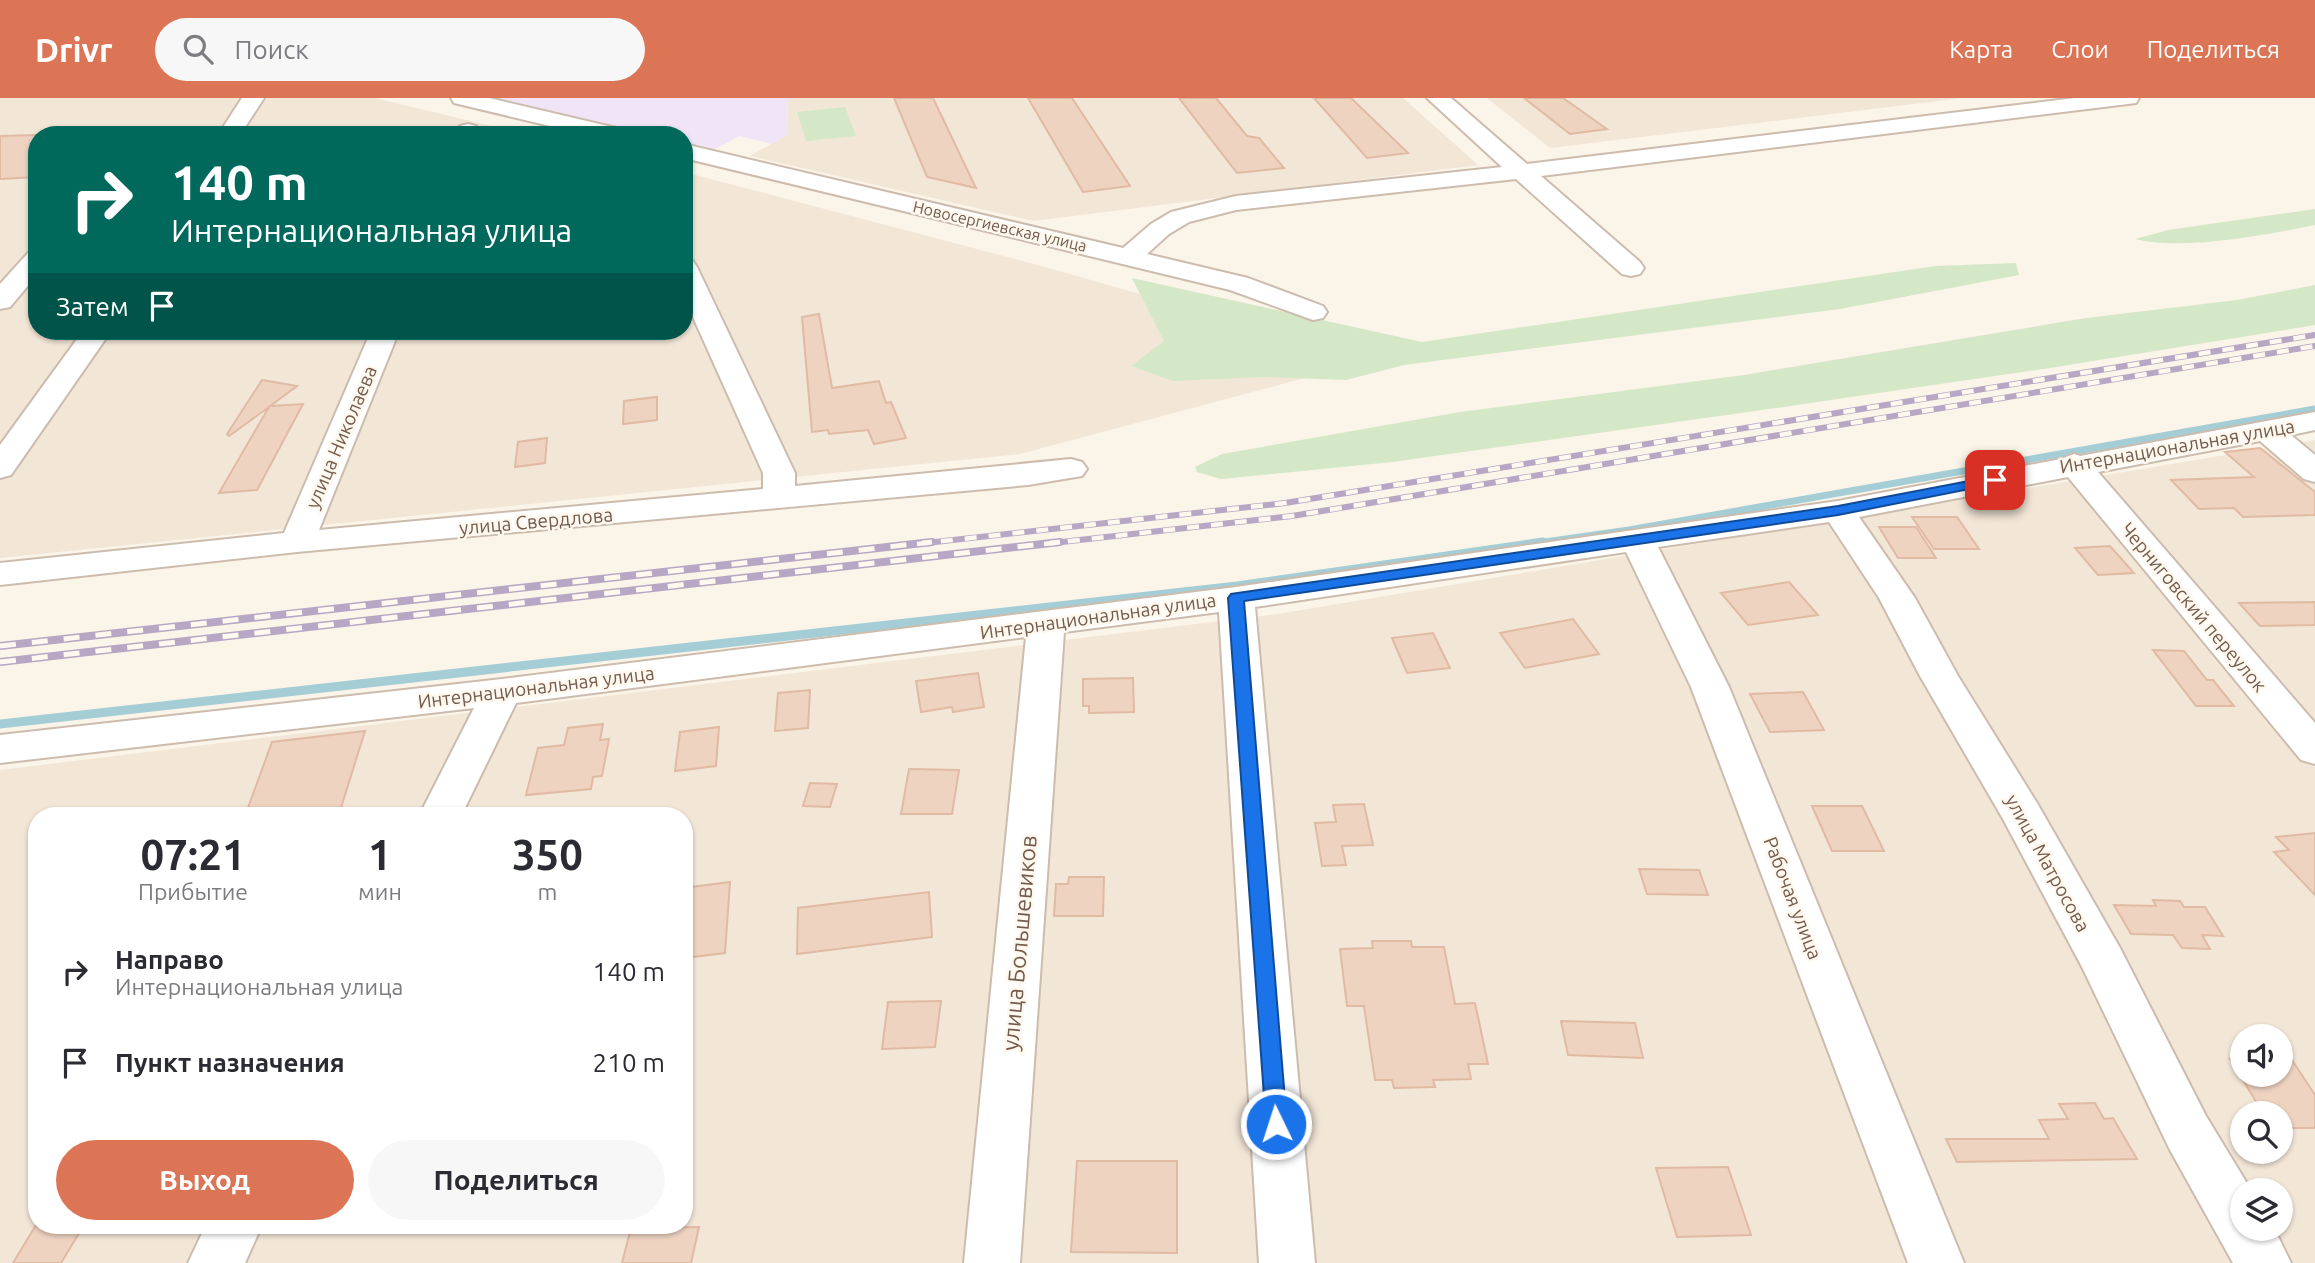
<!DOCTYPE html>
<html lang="ru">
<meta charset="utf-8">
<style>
:root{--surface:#fff;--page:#f7f7f7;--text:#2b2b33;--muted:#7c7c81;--accent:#dc7456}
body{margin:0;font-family:Ubuntu,sans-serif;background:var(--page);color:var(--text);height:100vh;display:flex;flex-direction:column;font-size:26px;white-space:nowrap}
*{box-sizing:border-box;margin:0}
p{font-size:23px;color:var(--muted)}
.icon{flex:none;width:38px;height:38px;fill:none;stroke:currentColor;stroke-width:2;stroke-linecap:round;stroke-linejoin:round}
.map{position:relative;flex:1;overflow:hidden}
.drawer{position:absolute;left:28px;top:709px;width:665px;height:427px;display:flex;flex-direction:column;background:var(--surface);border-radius:28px;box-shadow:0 2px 5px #0004}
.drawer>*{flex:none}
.top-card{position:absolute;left:28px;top:28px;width:665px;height:214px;border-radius:28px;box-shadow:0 2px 5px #0004;background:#00695c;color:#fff;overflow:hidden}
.buttons{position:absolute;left:2230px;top:926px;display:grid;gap:14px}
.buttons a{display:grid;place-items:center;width:63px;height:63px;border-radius:50%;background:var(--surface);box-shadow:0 2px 5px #0004;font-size:35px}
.pin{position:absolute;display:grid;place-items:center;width:60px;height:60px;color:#fff;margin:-30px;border-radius:14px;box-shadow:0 4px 10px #0006}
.me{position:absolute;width:77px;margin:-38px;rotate:356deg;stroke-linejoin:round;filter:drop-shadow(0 0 5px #0008)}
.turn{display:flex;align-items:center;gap:24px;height:147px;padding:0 28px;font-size:32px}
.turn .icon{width:91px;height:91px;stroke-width:2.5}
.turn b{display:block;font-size:49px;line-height:60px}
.then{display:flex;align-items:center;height:66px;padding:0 28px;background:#0003;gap:14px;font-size:26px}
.eta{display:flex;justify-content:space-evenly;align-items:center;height:119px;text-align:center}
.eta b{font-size:42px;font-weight:700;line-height:49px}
.button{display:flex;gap:14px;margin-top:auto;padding:14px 28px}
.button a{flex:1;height:80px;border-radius:42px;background:var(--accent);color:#fff;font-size:28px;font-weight:700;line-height:80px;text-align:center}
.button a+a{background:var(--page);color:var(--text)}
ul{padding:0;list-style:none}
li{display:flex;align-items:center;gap:21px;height:91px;padding:0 28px}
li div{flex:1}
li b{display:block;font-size:26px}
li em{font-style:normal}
header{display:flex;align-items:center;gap:42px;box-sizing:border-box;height:98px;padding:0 35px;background:var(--accent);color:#fff}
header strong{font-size:33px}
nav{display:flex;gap:38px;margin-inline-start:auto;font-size:24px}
.search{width:490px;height:63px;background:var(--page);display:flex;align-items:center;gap:18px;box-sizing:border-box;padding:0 24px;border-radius:38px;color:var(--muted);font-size:26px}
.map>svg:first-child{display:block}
</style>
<header>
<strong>Drivr</strong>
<div class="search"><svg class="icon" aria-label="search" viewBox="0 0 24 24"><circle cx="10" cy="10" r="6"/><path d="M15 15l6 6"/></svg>Поиск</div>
<nav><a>Карта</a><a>Слои</a><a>Поделиться</a></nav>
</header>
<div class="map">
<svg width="2315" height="1165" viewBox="0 0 2315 1165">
<rect width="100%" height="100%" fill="#fbf4e8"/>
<path fill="#f2e6d7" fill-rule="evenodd" d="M 0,0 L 375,0 L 529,37 L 37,37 L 37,233 L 684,233 L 684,74 L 1038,167 L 1372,262 L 1020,356 L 0,460 Z
M 788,0 L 1403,0 L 1478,67 L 1033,123 L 750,58 L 787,37 Z
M 1487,0 L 1963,0 L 1550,50 Z
M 2315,342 L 2315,1165 L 0,1165 L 0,672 L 1278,516 ZM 37,718 L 684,718 L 684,1127 L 37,1127 ZM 2242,938 L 2280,938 L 2280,976 L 2242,976 ZM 2242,1015 L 2280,1015 L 2280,1054 L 2242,1054 ZM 2242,1092 L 2280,1092 L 2280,1130 L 2242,1130 Z"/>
<path fill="#f1e4f7" d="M 496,0 L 788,0 L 787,37 L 772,46 L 739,38 L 715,51 L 684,44 L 684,37 L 654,37 Z"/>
<path fill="#d4e8c7" d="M 845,9 L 856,38 L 806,43 L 797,14 Z
M 2315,111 L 2315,127 C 2265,137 2183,153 2135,141 L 2168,132 Z
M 2016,165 L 2019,177 L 1840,211 L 1404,267 L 1346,282 L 1264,279 L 1173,283 L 1131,268 L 1164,243 L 1132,180 L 1422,244 L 1936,168 Z
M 2315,187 L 2315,227 L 2050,270 L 1762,312 L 1392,364 L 1221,381 L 1197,374 L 1195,369 L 1222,356 L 1460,314 L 1744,277 L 2086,220 L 2237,202 Z"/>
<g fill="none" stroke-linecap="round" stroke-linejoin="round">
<path stroke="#a4cdd5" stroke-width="7" d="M 1531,446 L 1629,432 L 2315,311"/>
<path stroke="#a4cdd5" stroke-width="9" d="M 0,626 L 1237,488 L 1543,444"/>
</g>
<path fill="#efd3c1" stroke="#e0baa3" stroke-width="2" d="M 894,0 L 933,0 L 976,90 L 927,79 Z
M 1028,0 L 1072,0 L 1130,88 L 1083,94 Z
M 1179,0 L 1216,0 L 1247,38 L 1259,40 L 1284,70 L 1237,75 Z
M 1314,0 L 1351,0 L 1408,55 L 1367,60 Z
M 1524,0 L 1563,0 L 1607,31 L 1570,36 Z
M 37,37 L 37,79 L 0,81 L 0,38 Z
M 819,216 L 832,290 L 879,283 L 886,305 L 891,304 L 906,340 L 874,346 L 868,332 L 829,336 L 828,332 L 812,334 L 802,219 Z
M 262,282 L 297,288 L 270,308 L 303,306 L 257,392 L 219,395 L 269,309 L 229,338 L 227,336 Z
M 657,299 L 657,322 L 623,326 L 624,303 Z
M 547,340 L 545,365 L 515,369 L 518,344 Z
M 2260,350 L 2315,394 L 2315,417 L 2243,419 L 2234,410 L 2199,411 L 2171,382 L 2254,379 L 2225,354 Z
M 1912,419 L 1957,419 L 1979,451 L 1934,451 Z
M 1879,429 L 1916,429 L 1936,460 L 1898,460 Z
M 2110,448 L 2134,475 L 2098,477 L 2075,450 Z
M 1789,484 L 1818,517 L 1748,527 L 1721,495 Z
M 2315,504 L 2315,527 L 2260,528 L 2239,505 Z
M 1573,521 L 1599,556 L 1525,570 L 1500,535 Z
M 1433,535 L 1450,570 L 1407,575 L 1392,540 Z
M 2153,552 L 2184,553 L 2207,582 L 2213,582 L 2234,608 L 2196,608 Z
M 978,575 L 984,609 L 953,614 L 952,609 L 921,614 L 916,583 Z
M 1133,580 L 1134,614 L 1089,615 L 1089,608 L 1083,608 L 1083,581 Z
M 810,592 L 808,630 L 775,633 L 778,595 Z
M 1803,594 L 1824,632 L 1770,634 L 1750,596 Z
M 603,626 L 600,642 L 609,641 L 602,678 L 593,679 L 591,691 L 526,697 L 538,650 L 564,647 L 568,630 Z
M 719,629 L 716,668 L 675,673 L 680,634 Z
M 365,633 L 339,716 L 245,718 L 272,644 Z
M 909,671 L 959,672 L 952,716 L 901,716 Z
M 810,685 L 837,686 L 830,709 L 803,708 Z
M 1364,706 L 1373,747 L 1342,748 L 1346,767 L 1322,768 L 1315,725 L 1336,724 L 1333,707 Z
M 1812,708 L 1862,708 L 1884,753 L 1832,753 Z
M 2315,735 L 2315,797 L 2274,754 L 2289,752 L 2276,739 Z
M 1639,771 L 1699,772 L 1708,797 L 1647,796 Z
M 1069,779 L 1104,779 L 1103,818 L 1054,818 L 1056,786 L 1068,786 Z
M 730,784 L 725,855 L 684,860 L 684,790 Z
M 929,794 L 932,839 L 797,856 L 798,810 Z
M 2153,802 L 2180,803 L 2184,809 L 2205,809 L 2223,838 L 2202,837 L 2210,851 L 2182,850 L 2173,837 L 2131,836 L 2114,807 L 2156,808 Z
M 1372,843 L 1411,843 L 1412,849 L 1444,849 L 1455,906 L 1475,905 L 1488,966 L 1468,966 L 1471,981 L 1433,982 L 1435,989 L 1394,990 L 1392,982 L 1375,982 L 1364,908 L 1347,908 L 1340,851 L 1373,850 Z
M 941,903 L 935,949 L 882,951 L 888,904 Z
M 1561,923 L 1635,925 L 1643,960 L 1568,957 Z
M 2230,961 L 2242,961 L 2242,976 L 2280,976 L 2280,962 L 2292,962 L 2315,997 L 2315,1030 L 2280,1030 L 2280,1015 L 2263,1015 Z
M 2095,1005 L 2104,1021 L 2113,1020 L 2137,1061 L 1957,1064 L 1946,1041 L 2049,1041 L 2039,1022 L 2068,1021 L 2059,1006 Z
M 1077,1063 L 1177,1063 L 1177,1155 L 1071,1154 Z
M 1728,1069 L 1751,1137 L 1677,1139 L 1656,1070 Z
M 36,1127 L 84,1127 L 61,1165 L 13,1165 Z
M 699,1129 L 691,1165 L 622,1165 L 631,1130 Z"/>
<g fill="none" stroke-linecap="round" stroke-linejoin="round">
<defs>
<path id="minor" d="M 242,0 L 264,0 L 240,37 L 218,37 Z
M 451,0 L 489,0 L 625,32 L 628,37 L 588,37 L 454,5 Z
M 1427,0 L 1451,0 L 1527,66 L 2075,0 L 2139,0 L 2136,5 L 2128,6 L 1541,78 L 1640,164 L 1644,170 L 1640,176 L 1631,178 L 1622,176 L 1516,81 L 1236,112 L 1189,124 L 1169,136 L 1147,156 L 1248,180 L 1323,208 L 1327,214 L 1323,220 L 1313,222 L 1230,192 L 684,60 L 684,46 L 1123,150 L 1151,126 L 1171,114 L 1236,98 L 1502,69 Z
M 468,26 L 476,28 L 478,37 L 456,37 L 460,28 Z
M 37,153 L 37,177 L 10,209 L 0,211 L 0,186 L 28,155 Z
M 684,161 L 693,163 L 697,169 L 795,375 L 795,388 L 1071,361 L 1082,364 L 1087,371 L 1082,378 L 1028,387 L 297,454 L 0,487 L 0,465 L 284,435 L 371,233 L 399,233 L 319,432 L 763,391 L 763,375 L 684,199 Z
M 83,233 L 111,233 L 11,377 L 0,380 L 0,347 Z
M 2315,314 L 2315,332 L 2291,337 L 2315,357 L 2315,384 L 2304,381 L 2260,343 L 2098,374 L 2315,625 L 2315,666 L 2301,662 L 2068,379 L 1859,419 L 1915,500 L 1958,578 L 2037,705 L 2120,850 L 2206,1018 L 2251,1092 L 2242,1092 L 2242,1130 L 2274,1130 L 2291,1165 L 2233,1165 L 2170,1052 L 2082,869 L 2003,721 L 1920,578 L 1879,500 L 1829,424 L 1658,449 L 1729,589 L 1964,1165 L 1908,1165 L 1691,589 L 1626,454 L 1255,509 L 1315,1165 L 1259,1165 L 1219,514 L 1064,534 L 1020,1165 L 964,1165 L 1026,539 L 516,605 L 461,718 L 419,718 L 474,610 L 0,665 L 0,637 L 502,581 L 1236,489 L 1838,403 L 2061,361 L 2074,356 L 2080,358 Z
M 206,1127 L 262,1127 L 245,1165 L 188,1165 Z"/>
</defs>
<use href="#minor" stroke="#ccbcae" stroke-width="4"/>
<use href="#minor" fill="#fff" fill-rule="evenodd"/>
<defs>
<path id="rail-far1" d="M 917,446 L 1285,405 L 2315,237
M 1044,446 L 1292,418 L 2315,248"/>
<path id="rail" d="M 0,548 L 932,444
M 0,564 L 1060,444"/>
</defs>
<use href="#rail-far1" stroke="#b7a6c4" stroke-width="6"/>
<use href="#rail" stroke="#b7a6c4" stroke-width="8"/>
<use href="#rail-far1" stroke="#fef8ee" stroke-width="4.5" stroke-dasharray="12" stroke-linecap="butt"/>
<use href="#rail" stroke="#fef8ee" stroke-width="5" stroke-dasharray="16" stroke-linecap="butt"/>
</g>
<path fill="#1a73e8" stroke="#114b97" stroke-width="2" d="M 1995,378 L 2000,379 L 2000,385 L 1838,417 L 1244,503 L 1287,1026 L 1284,1033 L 1276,1036 L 1269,1033 L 1266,1026 L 1228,500 L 1231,496 L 1838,408 Z"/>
<g text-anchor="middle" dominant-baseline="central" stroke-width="5" stroke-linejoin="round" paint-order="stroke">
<g font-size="16" fill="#735b4d" stroke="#fef8ee">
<text transform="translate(1000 128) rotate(13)">Новосергиевская улица</text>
</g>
<g font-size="19" fill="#735b4d" stroke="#fef8ee">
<text transform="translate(341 339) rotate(-67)">улица Николаева</text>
<text transform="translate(2177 348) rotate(-10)">Интернациональная улица</text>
<text transform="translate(536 423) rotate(-5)">улица Свердлова</text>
<text transform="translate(2194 509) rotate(50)">Черниговский переулок</text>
<text transform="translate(1098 518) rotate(-8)">Интернациональная улица</text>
<text transform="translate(536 589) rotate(-7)">Интернациональная улица</text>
<text transform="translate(2048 765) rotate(61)">улица Матросова</text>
<text transform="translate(1793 800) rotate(69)">Рабочая улица</text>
</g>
<g font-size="23" fill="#735b4d" stroke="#fef8ee">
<text transform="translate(1019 845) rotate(-85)">улица Большевиков</text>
</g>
</g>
</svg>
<div class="buttons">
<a><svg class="icon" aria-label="sound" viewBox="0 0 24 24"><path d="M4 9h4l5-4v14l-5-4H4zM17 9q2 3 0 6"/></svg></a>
<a><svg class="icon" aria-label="search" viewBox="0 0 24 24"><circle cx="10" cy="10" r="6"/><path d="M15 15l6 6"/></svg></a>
<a><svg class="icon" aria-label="layers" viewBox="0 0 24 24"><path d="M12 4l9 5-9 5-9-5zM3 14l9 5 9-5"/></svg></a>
</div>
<div class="pin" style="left:1995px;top:382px;background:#d93025"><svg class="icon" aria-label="arrive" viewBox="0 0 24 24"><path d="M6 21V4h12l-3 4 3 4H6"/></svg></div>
<svg class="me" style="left:1276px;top:1026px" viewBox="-20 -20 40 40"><circle r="17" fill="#1a73e8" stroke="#fff" stroke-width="3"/><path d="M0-11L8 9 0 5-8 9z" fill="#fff"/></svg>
<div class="top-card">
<div class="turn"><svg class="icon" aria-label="right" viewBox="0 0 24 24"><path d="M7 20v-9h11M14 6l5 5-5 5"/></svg><div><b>140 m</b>Интернациональная улица</div></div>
<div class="then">Затем<svg class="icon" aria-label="arrive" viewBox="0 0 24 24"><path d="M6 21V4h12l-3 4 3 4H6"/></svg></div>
</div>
<section class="drawer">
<div class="eta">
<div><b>07:21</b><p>Прибытие</p></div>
<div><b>1</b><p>мин</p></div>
<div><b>350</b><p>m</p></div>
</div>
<ul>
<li><svg class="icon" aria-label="right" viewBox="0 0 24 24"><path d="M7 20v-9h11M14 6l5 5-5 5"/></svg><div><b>Направо</b><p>Интернациональная улица</p></div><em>140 m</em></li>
<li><svg class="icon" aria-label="arrive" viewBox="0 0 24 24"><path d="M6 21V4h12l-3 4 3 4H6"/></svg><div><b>Пункт назначения</b></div><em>210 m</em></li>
</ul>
<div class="button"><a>Выход</a><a>Поделиться</a></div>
</section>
</div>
